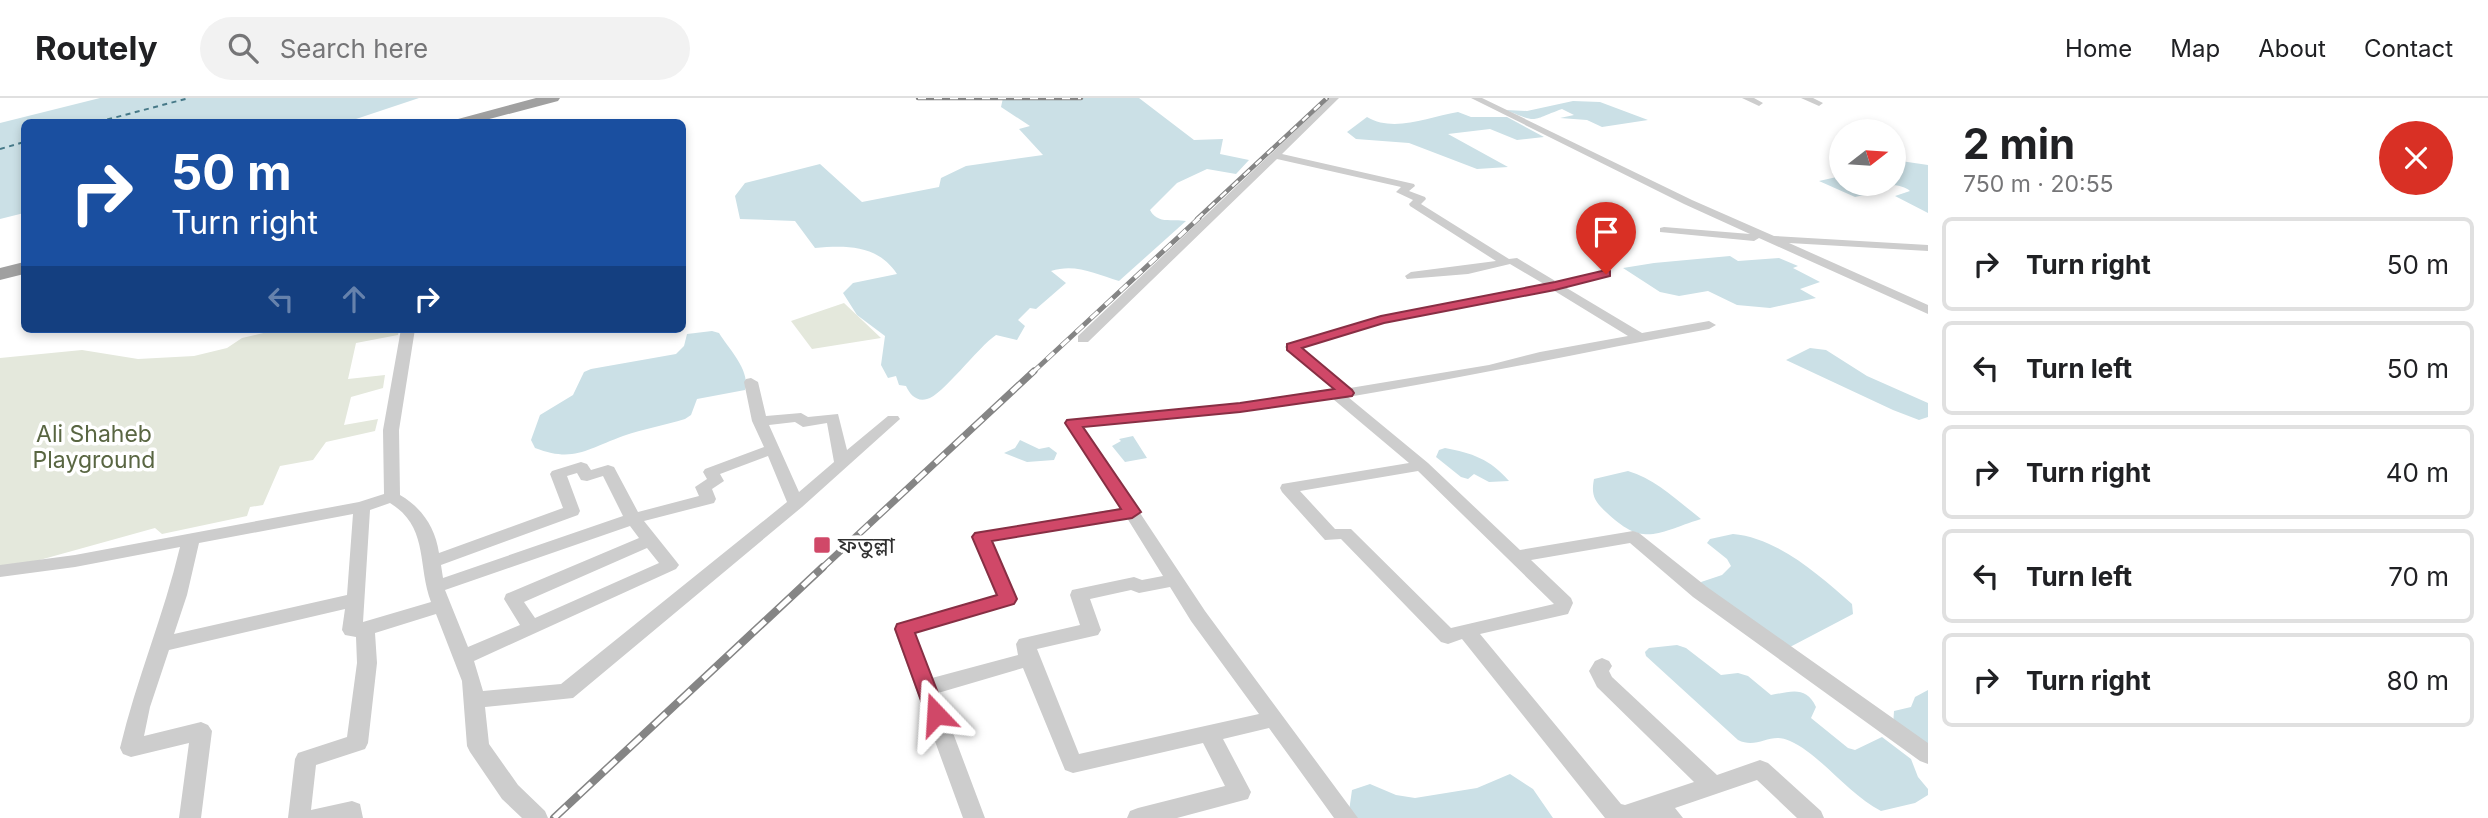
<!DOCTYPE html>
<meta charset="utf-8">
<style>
:root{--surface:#fff;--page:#f2f2f2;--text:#202124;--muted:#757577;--line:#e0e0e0}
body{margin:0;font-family:Inter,"Noto Sans Bengali",sans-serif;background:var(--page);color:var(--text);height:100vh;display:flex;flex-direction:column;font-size:26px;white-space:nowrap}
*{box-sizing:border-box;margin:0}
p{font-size:23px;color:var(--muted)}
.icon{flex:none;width:38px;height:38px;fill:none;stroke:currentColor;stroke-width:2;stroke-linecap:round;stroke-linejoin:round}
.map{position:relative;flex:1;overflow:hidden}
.sheet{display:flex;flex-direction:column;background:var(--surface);width:560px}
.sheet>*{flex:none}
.top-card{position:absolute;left:21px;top:21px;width:665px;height:214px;border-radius:10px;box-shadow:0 4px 10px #0003;background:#1a4fa0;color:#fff;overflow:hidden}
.needle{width:46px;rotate:73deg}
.buttons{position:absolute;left:1829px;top:21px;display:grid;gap:14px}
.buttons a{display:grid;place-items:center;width:77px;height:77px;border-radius:50%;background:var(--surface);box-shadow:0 4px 10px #0003;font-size:35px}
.pin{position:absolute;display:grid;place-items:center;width:60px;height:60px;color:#fff;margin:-72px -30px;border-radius:50% 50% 50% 0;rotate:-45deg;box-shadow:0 0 7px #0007}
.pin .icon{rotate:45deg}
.me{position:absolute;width:77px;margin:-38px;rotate:340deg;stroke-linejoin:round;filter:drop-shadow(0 0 5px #0008)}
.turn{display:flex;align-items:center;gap:24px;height:147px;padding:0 35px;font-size:32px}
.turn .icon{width:91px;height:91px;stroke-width:2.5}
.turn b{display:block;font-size:49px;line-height:60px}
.lanes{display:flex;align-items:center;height:66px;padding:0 35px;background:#0003;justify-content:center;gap:35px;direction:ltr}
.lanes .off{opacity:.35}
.round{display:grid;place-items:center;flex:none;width:74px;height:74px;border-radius:37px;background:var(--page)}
.overview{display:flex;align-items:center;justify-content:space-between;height:119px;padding:0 35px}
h1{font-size:42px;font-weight:700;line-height:52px}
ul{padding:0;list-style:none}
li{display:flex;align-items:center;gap:21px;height:94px;margin:0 14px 10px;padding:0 21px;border:4px solid var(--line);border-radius:10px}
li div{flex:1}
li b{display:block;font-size:26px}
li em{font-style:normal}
header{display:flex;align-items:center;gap:42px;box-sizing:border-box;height:98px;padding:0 35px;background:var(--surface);border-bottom:2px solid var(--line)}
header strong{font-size:33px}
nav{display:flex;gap:38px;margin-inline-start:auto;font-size:24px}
.search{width:490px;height:63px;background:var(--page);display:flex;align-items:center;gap:18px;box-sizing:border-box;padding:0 24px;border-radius:38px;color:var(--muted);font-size:26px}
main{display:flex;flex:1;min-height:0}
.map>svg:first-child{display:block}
</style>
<header>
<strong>Routely</strong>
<div class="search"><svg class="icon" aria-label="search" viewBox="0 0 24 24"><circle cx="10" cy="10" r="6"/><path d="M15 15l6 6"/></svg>Search here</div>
<nav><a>Home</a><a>Map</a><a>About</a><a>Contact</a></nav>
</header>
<main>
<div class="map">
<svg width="1928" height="720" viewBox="0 0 1928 720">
<rect width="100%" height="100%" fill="#fff"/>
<path fill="#e4e8dc" d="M 844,205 L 881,240 L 812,251 L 791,223 Z
M 280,231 L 399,231 L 398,237 L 356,245 L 348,281 L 385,277 L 383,290 L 351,299 L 344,327 L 378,321 L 375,333 L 326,344 L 313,362 L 280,368 L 263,407 L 250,409 L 247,418 L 162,436 L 155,430 L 0,473 L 0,260 L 82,252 L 138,261 L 194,258 L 227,250 L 242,240 Z"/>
<path fill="#cbe0e6" d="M 100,0 L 419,0 L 347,24 L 24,24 L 24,115 L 0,121 L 0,25 Z
M 1003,0 L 1139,0 L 1194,42 L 1223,41 L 1220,56 L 1249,62 L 1236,76 L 1207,71 L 1177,85 L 1150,112 C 1158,127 1172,120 1186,123 L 1119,183 C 1096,176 1075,165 1051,173 L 1066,185 L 1036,211 L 1030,210 L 1018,222 L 1025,228 L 1017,242 L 996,237 C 978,249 942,298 927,301 C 917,304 910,297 906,288 L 899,287 L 896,278 L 888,280 L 881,267 L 885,238 L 857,217 L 843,195 L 853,185 L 897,176 C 878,147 847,147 815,150 L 795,123 L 740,121 L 735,98 L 745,85 L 820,66 L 862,104 L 939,89 L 941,80 L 966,68 L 1043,57 L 1019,31 L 1030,28 L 1001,9 Z
M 1573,3 L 1600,4 L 1648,22 L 1602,29 L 1587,22 L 1560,20 L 1574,17 L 1562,11 C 1531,22 1539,26 1506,12 L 1527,13 Z
M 1458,14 L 1471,19 L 1507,19 L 1544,39 L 1517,42 L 1490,31 L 1448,36 L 1508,69 L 1477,71 L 1409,45 L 1356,41 L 1347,34 L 1367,19 C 1394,35 1428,19 1458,14 Z
M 1894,62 L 1928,67 L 1928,115 L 1895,98 L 1910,93 C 1903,87 1891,86 1882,89 L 1887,92 L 1855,99 L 1819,83 L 1841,78 L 1841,86 L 1894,86 Z
M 1730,158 L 1738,163 L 1779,160 L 1798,168 L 1793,170 L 1820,184 L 1800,191 L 1816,200 L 1770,210 L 1737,207 L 1708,193 L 1679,198 L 1660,194 L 1623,170 L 1654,165 Z
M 712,233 L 719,235 C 729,251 751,273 745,292 L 697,301 L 691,317 L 685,321 C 665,327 643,331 623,338 C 587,351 574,365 535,350 L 531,342 L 540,317 L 573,297 L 584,274 L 591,271 L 676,256 L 684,248 L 687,236 Z
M 1810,250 L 1826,252 L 1867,278 L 1928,305 L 1928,319 L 1919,322 L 1893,312 L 1786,262 Z
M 1133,338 L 1147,360 L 1125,364 L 1112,348 L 1121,343 L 1119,341 Z
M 1020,342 L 1039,351 L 1049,349 L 1057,355 L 1054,362 L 1027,364 L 1004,355 L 1015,350 Z
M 1445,350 C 1472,355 1490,361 1509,383 L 1489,384 L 1474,376 L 1468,381 L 1461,379 L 1436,359 L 1439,352 Z
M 1628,373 C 1656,381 1679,404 1701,421 C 1656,435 1644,450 1606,414 C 1594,403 1591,397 1594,381 Z
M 1733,436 C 1778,440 1819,477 1852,506 L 1853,516 L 1790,549 L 1702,488 L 1701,484 L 1722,477 L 1731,468 L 1727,461 L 1707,445 L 1710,441 Z
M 1677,547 L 1686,550 L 1721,577 L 1738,575 L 1748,578 L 1771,597 C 1790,594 1806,587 1816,609 L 1811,620 L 1848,650 L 1855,652 L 1882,639 L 1911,661 L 1918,679 L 1928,691 L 1928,697 L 1915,705 L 1881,713 C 1849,697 1820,656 1790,643 C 1770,633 1758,652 1738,642 L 1646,558 L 1645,554 L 1649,550 Z
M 1928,592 L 1928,653 L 1893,628 L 1894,613 L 1911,609 L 1915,599 Z
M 1510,676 L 1533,691 L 1553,720 L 1355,720 L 1349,713 L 1352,692 L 1370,686 L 1396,697 L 1415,700 L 1477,690 Z"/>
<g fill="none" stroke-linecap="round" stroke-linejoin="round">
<path stroke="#477988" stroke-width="2" stroke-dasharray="5 4.5" stroke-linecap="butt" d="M 98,24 L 189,0
M 0,51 L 24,44"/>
<path fill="#cdcdcd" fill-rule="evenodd" d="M 1330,0 L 1339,0 L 1282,56 L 1414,86 L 1415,88 L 1409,93 L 1425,99 L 1426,101 L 1421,106 L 1509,161 L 1517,160 L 1557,184 L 1610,172 L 1610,178 L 1565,189 L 1642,235 L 1709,223 L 1716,227 L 1709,231 C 1589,253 1469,279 1348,299 L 1428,365 L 1520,452 L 1633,433 L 1639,435 L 1707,489 L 1928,645 L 1928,666 L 1920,663 L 1693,499 L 1630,445 L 1531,462 L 1571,500 L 1573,505 L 1568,516 L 1480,536 L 1621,706 L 1625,707 L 1694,684 L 1597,589 L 1589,573 L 1595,563 L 1602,560 L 1609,563 L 1612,568 L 1609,573 L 1612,579 L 1717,677 L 1760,662 L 1768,665 L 1821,713 L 1824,720 L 1797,720 L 1757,682 L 1675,710 L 1683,720 L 1605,720 L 1462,541 L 1448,546 L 1441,544 L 1341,441 L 1325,442 L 1282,394 L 1280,390 L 1282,386 L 1288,385 L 1409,365 L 1333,301 L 1323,300 L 1240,313 L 1083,329 L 1205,513 L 1358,720 L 1334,720 L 1269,630 L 1223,641 L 1251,694 L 1248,701 L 1177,720 L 1127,720 L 1130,713 L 1138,710 L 1225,688 L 1203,645 L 1073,675 L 1065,672 L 1023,570 L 938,595 L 985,720 L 963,720 L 894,531 L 897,526 L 996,498 L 972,439 L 975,435 L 1121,410 L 1065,325 L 1068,322 L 1240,305 L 1323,292 L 1335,293 L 1287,252 L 1285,249 L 1287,246 L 1381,218 L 1544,186 L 1510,166 L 1468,176 L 1407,181 L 1405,178 L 1411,174 L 1496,163 L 1410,108 L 1409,106 L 1413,102 L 1396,94 L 1401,89 L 1277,61 L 1088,244 L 1078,244 L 1078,238 ZM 1553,192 L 1628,238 L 1540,254 L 1489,267 L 1350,290 L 1302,250 L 1383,225 ZM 1418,373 L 1554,506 L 1451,530 L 1351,431 L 1335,431 L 1300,393 ZM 1127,420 L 1163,478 L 1142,482 L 1134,479 L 1072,492 L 1070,497 L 1080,527 L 1019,541 L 1016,546 L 1018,557 L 932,580 L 915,535 L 1014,506 L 1016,501 L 991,443 ZM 1170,489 L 1191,523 L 1259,616 L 1079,656 L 1037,551 L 1098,537 L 1101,532 L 1090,501 L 1131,492 L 1139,495 Z
M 1471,0 L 1482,0 L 1692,102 L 1774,138 L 1928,147 L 1928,153 L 1789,145 L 1928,207 L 1928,216 L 1759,140 L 1754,143 L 1660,134 L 1660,130 L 1664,129 L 1750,136 L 1684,106 Z
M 1742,0 L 1754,0 L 1763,5 L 1759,8 Z
M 1801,0 L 1813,0 L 1823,5 L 1819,8 Z
M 401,231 L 415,231 L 399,332 L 400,397 C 422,410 435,429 439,455 L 563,410 L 550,376 L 552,373 L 581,364 L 587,366 L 591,372 L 608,367 L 614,369 L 638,414 L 699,398 L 695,389 L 707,381 L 703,374 L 705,371 L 764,349 L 752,323 L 744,284 L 746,281 L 751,280 L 758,284 L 766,318 L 801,315 L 808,319 L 838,316 L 847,352 L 888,318 L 898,318 L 900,321 L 802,409 L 573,600 L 485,609 L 489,646 L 518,687 L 545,713 L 548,720 L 522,720 L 502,701 L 470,654 L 467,648 L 462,583 L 436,516 L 375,535 L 377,565 L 368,645 L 365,651 L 316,667 L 311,712 L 352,703 L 360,706 L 363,720 L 288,720 L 295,661 L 298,655 L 347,639 L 357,565 L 356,539 L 345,537 L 342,532 L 345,511 L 169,552 L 150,609 L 144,638 L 201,624 L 208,627 L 212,633 L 201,720 L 179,720 L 189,645 L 131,659 L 123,656 L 120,650 C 136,582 164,517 180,449 L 75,469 L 0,479 L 0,467 L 75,457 L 359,404 L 384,396 L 383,332 ZM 795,324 L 803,329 L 827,325 L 834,364 L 799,394 L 769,327 ZM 768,358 L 787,404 L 561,586 L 483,593 L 474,563 L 676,471 L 679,467 L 676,463 L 644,423 L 714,405 L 716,401 L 712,391 L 724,383 L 720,376 ZM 577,375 L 581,382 L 587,383 L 603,378 L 623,418 L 443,480 L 441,467 L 578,417 L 580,413 L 567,378 ZM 390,405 C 429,429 417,466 431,504 L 363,524 L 370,412 ZM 353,416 L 347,497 L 174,536 L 187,497 L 199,445 ZM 630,428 L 639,440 L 506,496 L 504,501 L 520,527 L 468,549 L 445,492 ZM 647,450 L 659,465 L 535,520 L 524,504 Z"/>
<path fill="#a0a0a0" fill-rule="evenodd" d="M 536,0 L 560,0 L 558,3 L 478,24 L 455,24 L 458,21 Z
M 24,164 L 24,176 L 0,182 L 0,170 Z"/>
<defs>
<path id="rail-far3" d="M 918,0 L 1081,0
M 1197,121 L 1327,0"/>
<path id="rail-far2" d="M 1032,275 L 1199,120"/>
<path id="rail-far1" d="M 821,471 L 1034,273"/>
<path id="rail" d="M 554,720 L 823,469"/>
</defs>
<use href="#rail-far3" stroke="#858585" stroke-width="4.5"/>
<use href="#rail-far2" stroke="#858585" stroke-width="5"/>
<use href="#rail-far1" stroke="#858585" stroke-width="7"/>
<use href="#rail" stroke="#858585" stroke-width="8"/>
<use href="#rail-far3" stroke="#fff" stroke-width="2.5" stroke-dasharray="8" stroke-linecap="butt"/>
<use href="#rail-far2" stroke="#fff" stroke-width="3.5" stroke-dasharray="10" stroke-linecap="butt"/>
<use href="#rail-far1" stroke="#fff" stroke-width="4.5" stroke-dasharray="13" stroke-linecap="butt"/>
<use href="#rail" stroke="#fff" stroke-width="5" stroke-dasharray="17" stroke-linecap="butt"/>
</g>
<path fill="#d04868" stroke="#872f44" stroke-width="2" d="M 1606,172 L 1610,173 L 1610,178 L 1555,192 L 1384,225 L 1302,250 L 1352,292 L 1354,295 L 1352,298 L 1240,314 L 1083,329 L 1141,414 L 1132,420 L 992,443 L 1017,501 L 1014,506 L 915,535 L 946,616 L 943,622 L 936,624 L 928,622 L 895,531 L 897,526 L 997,497 L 972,439 L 975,435 L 1121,411 L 1065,325 L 1067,322 L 1240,305 L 1334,291 L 1287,252 L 1287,246 L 1381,218 L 1555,184 Z"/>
<rect fill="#d04868" stroke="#fff" stroke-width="2.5" x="813" y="438" width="18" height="18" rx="3.5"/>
<g text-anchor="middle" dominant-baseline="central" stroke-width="7" stroke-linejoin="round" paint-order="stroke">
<g font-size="23" fill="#596642" stroke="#fff">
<text x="94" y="336">Ali Shaheb<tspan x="94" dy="26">Playground</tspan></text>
</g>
<g font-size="23" fill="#303030" stroke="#fff" text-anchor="start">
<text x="838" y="447">ফতুল্লা</text>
</g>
</g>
</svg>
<div class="buttons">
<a><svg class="needle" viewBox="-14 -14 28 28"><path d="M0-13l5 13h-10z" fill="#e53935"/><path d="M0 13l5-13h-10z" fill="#757577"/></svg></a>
</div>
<div class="pin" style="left:1606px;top:176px;background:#d93025"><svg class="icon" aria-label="arrive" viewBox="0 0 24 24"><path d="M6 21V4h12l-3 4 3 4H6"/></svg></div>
<svg class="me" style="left:936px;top:616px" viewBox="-20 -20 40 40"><path d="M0-17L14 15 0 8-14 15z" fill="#d04868" stroke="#fff" stroke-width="4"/></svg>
<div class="top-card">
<div class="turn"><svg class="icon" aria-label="right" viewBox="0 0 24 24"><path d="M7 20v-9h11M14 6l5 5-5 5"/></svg><div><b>50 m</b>Turn right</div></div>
<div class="lanes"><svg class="icon off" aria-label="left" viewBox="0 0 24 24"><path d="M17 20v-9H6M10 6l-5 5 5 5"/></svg><svg class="icon off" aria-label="ahead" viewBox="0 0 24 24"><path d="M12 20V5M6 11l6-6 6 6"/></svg><svg class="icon" aria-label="right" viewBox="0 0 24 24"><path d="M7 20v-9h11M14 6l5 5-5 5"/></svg></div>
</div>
</div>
<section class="sheet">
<div class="overview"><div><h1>2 min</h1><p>750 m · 20:55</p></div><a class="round" style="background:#d93025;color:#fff"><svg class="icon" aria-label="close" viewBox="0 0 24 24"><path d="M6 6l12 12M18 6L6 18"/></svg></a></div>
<ul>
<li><svg class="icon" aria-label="right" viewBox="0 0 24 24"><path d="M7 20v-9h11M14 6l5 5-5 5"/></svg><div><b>Turn right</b></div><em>50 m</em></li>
<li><svg class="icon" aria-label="left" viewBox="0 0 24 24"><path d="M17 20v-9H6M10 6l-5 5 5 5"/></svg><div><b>Turn left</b></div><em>50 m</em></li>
<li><svg class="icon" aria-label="right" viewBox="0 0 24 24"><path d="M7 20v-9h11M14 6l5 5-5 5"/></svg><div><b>Turn right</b></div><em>40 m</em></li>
<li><svg class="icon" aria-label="left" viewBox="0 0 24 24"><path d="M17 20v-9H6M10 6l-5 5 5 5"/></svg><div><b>Turn left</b></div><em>70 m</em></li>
<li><svg class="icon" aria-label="right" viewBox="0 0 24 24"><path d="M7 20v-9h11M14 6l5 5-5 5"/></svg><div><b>Turn right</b></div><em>80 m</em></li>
</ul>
</section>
</main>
